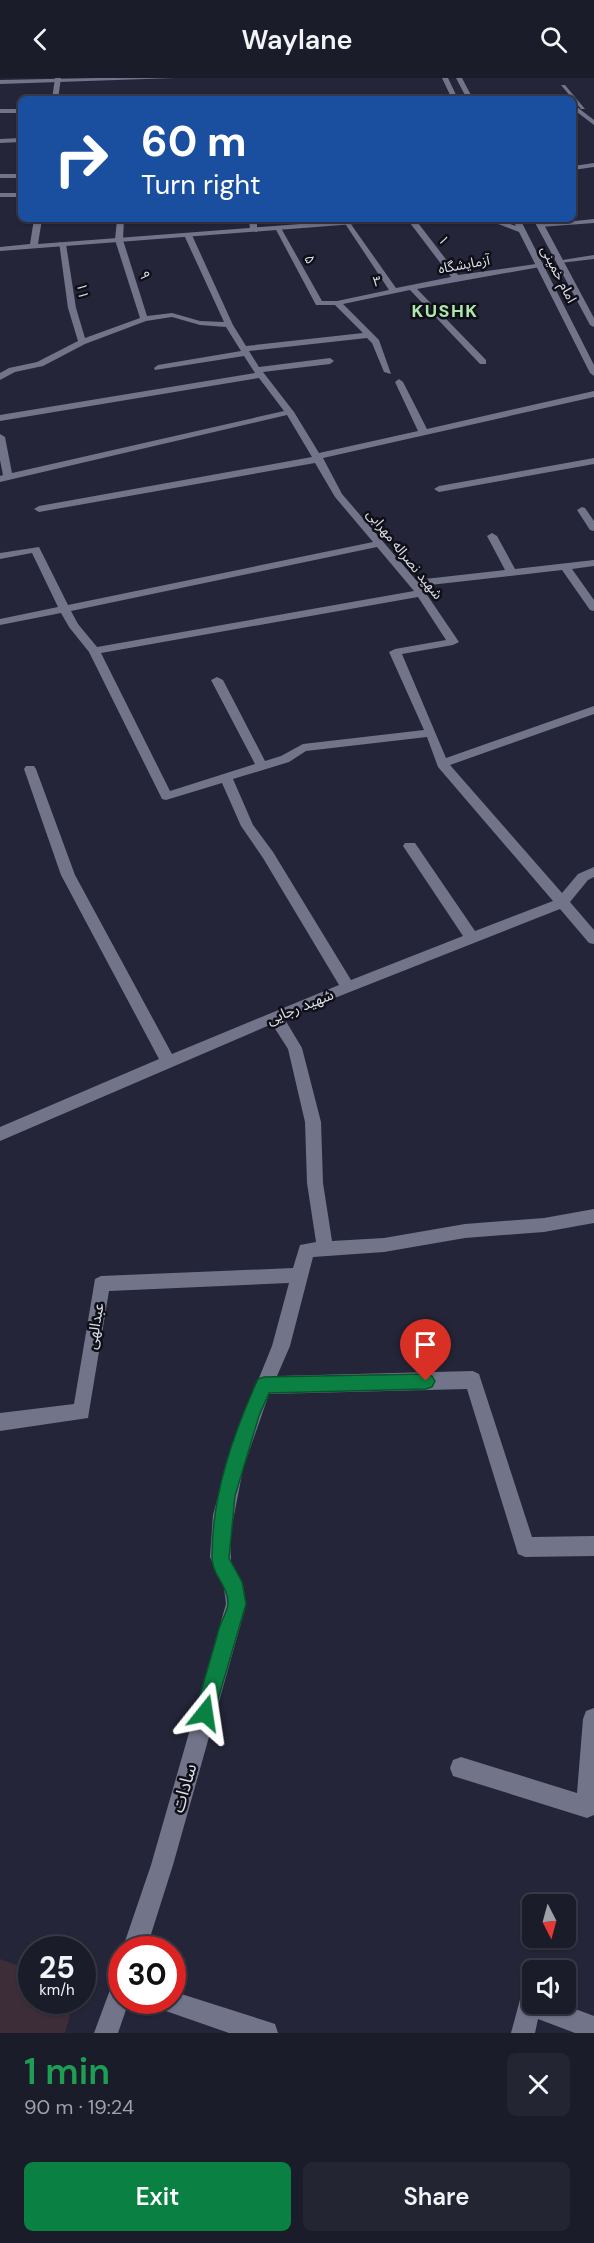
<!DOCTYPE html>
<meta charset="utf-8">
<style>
:root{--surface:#1b1c2a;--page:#242532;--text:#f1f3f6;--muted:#a0a1a8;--line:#393a47;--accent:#0b8043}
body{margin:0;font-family:"DM Sans","Noto Sans Arabic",sans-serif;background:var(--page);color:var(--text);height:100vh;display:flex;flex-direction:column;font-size:22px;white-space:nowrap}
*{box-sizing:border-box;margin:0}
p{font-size:20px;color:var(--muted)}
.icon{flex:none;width:33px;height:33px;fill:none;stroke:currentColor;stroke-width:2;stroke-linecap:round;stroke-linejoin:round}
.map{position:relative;height:1955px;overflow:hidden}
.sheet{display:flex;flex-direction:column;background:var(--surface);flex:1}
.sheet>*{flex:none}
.top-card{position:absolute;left:18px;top:18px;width:558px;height:126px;border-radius:9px;box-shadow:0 2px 4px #0004,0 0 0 2px var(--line);background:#1a4fa0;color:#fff;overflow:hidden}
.needle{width:39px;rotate:174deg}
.buttons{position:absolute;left:522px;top:1816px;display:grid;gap:12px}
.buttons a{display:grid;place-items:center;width:54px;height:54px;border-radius:9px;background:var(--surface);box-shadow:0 2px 4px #0004,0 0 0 2px var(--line);font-size:30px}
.speed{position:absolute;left:18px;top:1858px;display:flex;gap:12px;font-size:30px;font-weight:700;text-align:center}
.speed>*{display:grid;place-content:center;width:78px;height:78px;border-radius:50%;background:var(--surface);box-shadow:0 2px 4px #0004,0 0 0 2px var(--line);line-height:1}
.speed small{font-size:15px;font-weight:400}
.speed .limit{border:9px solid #d22;background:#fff;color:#111}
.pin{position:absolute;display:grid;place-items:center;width:51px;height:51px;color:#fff;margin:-62px -26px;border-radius:50% 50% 50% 0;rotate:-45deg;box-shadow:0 0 6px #0007}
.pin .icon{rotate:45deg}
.me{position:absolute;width:66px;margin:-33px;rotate:15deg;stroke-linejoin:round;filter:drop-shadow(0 0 4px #0008)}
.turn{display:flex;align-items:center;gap:21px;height:126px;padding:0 24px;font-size:27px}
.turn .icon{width:78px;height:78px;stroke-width:2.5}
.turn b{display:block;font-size:42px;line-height:51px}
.round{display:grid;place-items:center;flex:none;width:63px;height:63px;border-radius:9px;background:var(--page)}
.head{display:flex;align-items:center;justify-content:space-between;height:102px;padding:0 24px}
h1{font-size:36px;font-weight:600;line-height:45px;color:#1e9e55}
.action{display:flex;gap:12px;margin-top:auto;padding:12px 24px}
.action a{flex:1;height:69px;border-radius:9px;background:var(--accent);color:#fff;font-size:24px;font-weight:600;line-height:69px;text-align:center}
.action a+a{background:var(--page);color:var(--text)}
header{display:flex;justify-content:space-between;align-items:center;height:78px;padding:0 24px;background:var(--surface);font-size:27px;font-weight:600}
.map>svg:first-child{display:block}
</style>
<header><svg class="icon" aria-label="back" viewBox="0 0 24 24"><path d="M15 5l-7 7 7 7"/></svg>Waylane<svg class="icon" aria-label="search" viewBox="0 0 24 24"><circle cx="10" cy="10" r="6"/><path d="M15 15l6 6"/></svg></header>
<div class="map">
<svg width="594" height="1955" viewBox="0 0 594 1955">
<rect width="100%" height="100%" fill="#242538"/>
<path fill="#3d2d38" d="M 0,1881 L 31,1892 L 32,1923 L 74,1923 L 65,1955 L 0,1955 Z"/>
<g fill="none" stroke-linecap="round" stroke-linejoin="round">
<path fill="#72748a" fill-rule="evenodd" d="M 97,0 L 175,0 L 0,6 L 0,2 Z
M 561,7 L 565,7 L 585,31 L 581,31 Z
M 573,29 L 577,29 L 594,42 L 594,47 L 573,31 Z
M 0,31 L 21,31 L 21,35 L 0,35 Z
M 21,60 L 21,64 L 0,65 L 0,61 Z
M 594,85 L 594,89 L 573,92 L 573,88 Z
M 0,96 L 21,96 L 21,100 L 0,100 Z
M 0,115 L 21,115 L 21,119 L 0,119 Z
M 124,141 L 123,162 L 147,238 L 172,235 L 200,243 L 224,244 L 184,157 L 191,155 L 233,247 L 246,268 L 363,255 L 335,227 L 316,227 L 274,148 L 281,150 L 322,223 L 337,223 L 389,212 L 344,144 L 348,142 L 396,210 L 451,199 L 407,141 L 415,141 L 458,197 L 543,185 L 543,189 L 540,189 L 417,211 L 486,282 L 486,286 L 480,286 L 410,212 L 343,226 L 379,262 L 391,296 L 384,294 L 372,265 L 367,260 L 249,273 L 259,289 L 330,280 L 334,283 L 330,286 L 263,294 L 294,334 L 319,375 L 418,353 L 395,304 L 399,301 L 403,304 L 427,351 L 594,313 L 594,319 L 323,380 L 342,416 L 416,502 L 505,492 L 487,458 L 492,455 L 497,458 L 515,491 L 594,482 L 594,488 L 572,491 L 594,522 L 594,533 L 590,532 L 562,492 L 421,508 L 459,564 L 453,567 L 402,576 L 446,680 L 594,628 L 594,636 L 450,687 L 562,815 L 578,796 L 594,789 L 594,799 L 588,802 L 570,824 L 594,852 L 594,866 L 589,865 L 560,831 L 284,940 L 302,970 L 321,1044 L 323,1105 L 332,1163 L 384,1160 L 465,1146 L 544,1140 L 594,1131 L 594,1145 L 544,1154 L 465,1160 L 384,1174 L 313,1179 L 290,1268 L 277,1298 L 473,1293 L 479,1296 L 532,1459 L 594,1458 L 594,1478 L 525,1479 L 518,1476 L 467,1311 L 269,1316 L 243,1391 L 230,1458 L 231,1483 L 244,1510 L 245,1531 L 173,1787 L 146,1872 L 122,1872 L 151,1787 L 226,1526 L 224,1510 L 210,1479 L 213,1437 L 231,1369 L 272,1268 L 289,1205 L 109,1213 L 88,1340 L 0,1353 L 0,1335 L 74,1326 L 95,1201 L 101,1198 L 293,1190 L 300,1167 L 316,1164 L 307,1105 L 305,1044 L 288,971 L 272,946 L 0,1063 L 0,1049 L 159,981 L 61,797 L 24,691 L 26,688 L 34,688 L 36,691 L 75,797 L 172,976 L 339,907 L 263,780 L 241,748 L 222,705 L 166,722 L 162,721 L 89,574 L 69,549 L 61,535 L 0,547 L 0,541 L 58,529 L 32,475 L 0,481 L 0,475 L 39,469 L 68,527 L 373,464 L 335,419 L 315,385 L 39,434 L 34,431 L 39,428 L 312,379 L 287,337 L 0,404 L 0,398 L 3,397 L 0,382 L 0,356 L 5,359 L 12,395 L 284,333 L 259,300 L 0,343 L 0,337 L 255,295 L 244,278 L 155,292 L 154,290 L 158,287 L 241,273 L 226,249 L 200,247 L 172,239 L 146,243 L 85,266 L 43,288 L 15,294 L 0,302 L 0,295 L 9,290 L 37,284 L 78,263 L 68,230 L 59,164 L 66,166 L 76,230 L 85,260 L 140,240 L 115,162 L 117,142 ZM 377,469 L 414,513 L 97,569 L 78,546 L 71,533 ZM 418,519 L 446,562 L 395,571 L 389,574 L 424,652 L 303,666 L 281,678 L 265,683 L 223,602 L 217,599 L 211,602 L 255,686 L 170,713 L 101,575 ZM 427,659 L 438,689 L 553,823 L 475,853 L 415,765 L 405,765 L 403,768 L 463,858 L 351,902 L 273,774 L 253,747 L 233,701 L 289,684 L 306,673 Z
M 249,141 L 257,141 L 257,154 L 250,152 Z
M 594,141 L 594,145 L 540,149 L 536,147 Z
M 594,177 L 594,181 L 560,185 L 556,183 Z
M 594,380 L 594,386 L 439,414 L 434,411 L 439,408 Z
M 582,429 L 585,430 L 594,443 L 594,453 L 590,452 L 577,432 Z
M 594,1630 L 594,1737 L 587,1740 L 453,1698 L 450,1690 L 453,1682 L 461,1679 L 577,1715 L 583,1641 L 586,1633 Z
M 122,1897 L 122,1923 L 129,1923 L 118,1955 L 94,1955 L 114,1901 Z
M 172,1913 L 266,1943 L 275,1946 L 278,1955 L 229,1955 L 160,1931 L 156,1923 L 172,1923 Z
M 529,1914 L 532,1915 L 532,1926 L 562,1926 L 594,1938 L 594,1955 L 575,1955 L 538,1941 L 535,1955 L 511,1955 L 521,1918 Z"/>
<path fill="#72748a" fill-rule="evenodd" d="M 55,0 L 61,0 L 58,21 L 52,21 Z
M 442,0 L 448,0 L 458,21 L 452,21 Z
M 456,0 L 462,0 L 473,21 L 467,21 Z
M 34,141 L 42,141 L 38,166 L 366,141 L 398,141 L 394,143 L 0,173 L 0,169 L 30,166 Z
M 485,141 L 496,141 L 516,148 L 512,141 L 520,141 L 594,287 L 594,298 L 590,295 L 519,154 Z
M 533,141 L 541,141 L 594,240 L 594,249 L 590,247 Z"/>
</g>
<path fill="#0b8043" stroke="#07532c" stroke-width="1.5" d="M 426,1296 L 432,1298 L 435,1303 L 432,1309 L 426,1311 L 269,1315 L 259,1338 L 235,1418 L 229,1480 L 242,1504 L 246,1526 L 212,1642 L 205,1644 L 198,1642 L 195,1635 C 203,1607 211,1579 219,1551 C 221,1543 228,1533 228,1525 C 228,1507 211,1496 212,1478 C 212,1416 233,1357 258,1301 L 264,1299 Z"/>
<g text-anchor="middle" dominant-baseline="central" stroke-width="5" stroke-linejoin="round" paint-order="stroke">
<g font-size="14" fill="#dcdde9" stroke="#0f0f17">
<text transform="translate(444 162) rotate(53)">۱</text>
<text transform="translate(310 181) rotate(61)">۵</text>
<text transform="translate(464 186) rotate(-10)">آزمایشگاه</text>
<text transform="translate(559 196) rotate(63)">امام خمینی</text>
<text transform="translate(145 197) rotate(72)">۹</text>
<text transform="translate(377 203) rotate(-11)">۳</text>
<text transform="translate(83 213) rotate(81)">۱۱</text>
<text transform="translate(405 476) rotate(51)">شهید نصراله مهرابی</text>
</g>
<g font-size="15" fill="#dcdde9" stroke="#0f0f17">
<text transform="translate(300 929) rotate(-22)">شهید رجایی</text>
<text transform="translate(95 1248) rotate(-81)">عبدالهی</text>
</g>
<g font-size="18" font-weight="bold" letter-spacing="1.5" fill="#aee7ac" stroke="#0f0f17">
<text x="445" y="233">KUSHK</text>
</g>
<g font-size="18" fill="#dcdde9" stroke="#0f0f17">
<text transform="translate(184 1710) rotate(-74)">سادات</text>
</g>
</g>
</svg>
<div class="buttons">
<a><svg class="needle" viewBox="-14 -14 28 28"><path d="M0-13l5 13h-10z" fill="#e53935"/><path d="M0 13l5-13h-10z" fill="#a0a1a8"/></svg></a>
<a><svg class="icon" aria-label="sound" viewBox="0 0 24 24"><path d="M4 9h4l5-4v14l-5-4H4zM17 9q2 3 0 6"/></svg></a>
</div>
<div class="speed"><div>25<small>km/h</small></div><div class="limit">30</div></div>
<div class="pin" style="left:426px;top:1303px;background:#d93025"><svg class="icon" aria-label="arrive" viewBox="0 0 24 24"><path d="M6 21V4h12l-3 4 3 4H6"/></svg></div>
<svg class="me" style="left:205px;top:1635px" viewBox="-20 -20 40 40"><path d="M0-17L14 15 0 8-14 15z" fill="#0b8043" stroke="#fff" stroke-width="4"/></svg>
<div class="top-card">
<div class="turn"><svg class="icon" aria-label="right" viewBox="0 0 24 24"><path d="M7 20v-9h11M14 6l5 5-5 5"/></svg><div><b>60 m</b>Turn right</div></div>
</div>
</div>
<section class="sheet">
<div class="head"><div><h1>1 min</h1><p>90 m · 19:24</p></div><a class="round"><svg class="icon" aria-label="close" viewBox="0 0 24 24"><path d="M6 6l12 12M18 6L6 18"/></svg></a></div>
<div class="action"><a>Exit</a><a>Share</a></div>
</section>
